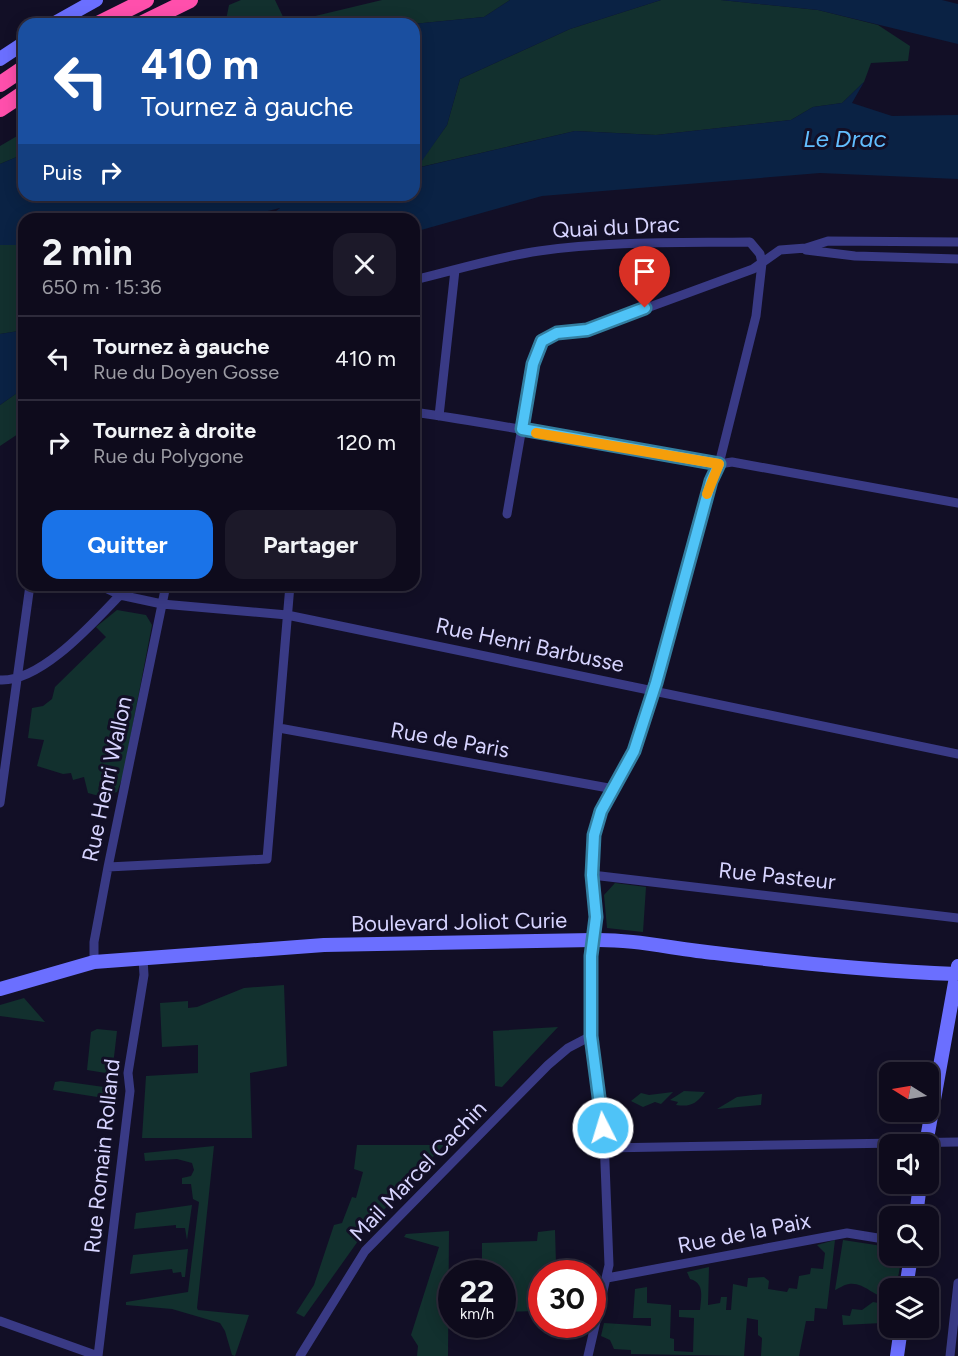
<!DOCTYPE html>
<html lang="fr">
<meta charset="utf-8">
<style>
:root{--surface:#0e0b1c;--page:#1c1929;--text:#f1f3f6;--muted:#9b9ba3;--line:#2e2b3b;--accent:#1a73e8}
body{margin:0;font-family:Figtree,sans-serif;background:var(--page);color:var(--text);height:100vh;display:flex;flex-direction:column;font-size:22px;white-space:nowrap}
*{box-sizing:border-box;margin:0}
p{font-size:20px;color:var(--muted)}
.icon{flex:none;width:33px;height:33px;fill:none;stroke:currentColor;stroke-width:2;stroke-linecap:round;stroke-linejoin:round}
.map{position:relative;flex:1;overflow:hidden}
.drawer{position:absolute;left:18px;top:213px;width:402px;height:378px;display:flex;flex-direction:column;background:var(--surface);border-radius:18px;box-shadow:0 3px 15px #0003,0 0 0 2px var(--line)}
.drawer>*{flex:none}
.hud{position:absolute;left:18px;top:18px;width:402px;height:183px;border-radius:18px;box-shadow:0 3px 15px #0003,0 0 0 2px var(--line);background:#1a4fa0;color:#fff;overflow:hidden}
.needle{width:39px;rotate:281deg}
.tools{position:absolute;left:879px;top:1062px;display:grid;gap:12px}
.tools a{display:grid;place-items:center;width:60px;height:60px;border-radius:12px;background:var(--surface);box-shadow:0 3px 15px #0003,0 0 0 2px var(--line);font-size:30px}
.speed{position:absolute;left:438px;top:1260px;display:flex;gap:12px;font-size:30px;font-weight:700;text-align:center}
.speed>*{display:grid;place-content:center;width:78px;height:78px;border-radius:50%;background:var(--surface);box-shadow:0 3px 15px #0003,0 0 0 2px var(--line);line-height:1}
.speed small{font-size:15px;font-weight:400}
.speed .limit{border:9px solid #d22;background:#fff;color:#111}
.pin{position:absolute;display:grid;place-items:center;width:51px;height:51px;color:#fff;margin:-62px -26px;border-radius:50% 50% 50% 0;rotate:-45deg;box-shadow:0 0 6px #0007}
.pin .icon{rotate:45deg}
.me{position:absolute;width:66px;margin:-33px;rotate:355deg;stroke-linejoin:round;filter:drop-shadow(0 0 4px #0008)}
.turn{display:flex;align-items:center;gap:21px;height:126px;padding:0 24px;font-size:27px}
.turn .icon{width:78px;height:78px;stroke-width:2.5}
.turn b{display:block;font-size:42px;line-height:51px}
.then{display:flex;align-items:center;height:57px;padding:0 24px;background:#0003;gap:12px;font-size:22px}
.round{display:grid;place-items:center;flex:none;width:63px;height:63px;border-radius:18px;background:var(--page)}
.headline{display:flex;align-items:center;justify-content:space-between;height:102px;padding:0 24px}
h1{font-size:36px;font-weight:700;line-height:45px}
.cta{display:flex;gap:12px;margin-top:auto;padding:12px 24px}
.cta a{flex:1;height:69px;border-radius:18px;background:var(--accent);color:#fff;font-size:24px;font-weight:700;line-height:69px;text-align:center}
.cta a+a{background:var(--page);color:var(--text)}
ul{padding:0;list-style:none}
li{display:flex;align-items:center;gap:18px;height:84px;padding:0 24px;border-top:2px solid var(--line)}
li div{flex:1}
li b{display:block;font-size:22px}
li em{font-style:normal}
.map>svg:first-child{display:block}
</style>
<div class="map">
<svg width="958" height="1356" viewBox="0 0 958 1356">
<rect width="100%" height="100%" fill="#120f26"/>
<path fill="#12302e" d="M 241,0 L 275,0 L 286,23 L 382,0 L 510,0 L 484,17 L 413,24 L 218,24 L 226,20 L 229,5 Z
M 661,0 L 721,0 L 818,10 L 878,25 L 910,46 L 908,61 L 871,63 L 864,82 L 842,103 L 813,107 L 791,120 L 656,135 L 575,131 L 416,168 L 447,125 L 460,79 L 570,29 Z
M 24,132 L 24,154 L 0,164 L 0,146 Z
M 0,245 L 24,245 L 24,328 L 19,331 L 0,334 Z
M 24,388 L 24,430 L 0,446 L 0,405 Z
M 117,610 L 146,615 L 152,625 L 123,776 L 117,792 L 99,796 L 88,793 L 84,777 L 73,780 L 71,773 L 63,774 L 37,766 L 44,740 L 28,738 L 32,708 L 43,706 L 52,699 L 55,687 L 106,637 L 96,627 Z
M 615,883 L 646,887 L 643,932 L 607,928 L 604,895 Z
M 284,985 L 287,1066 L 250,1073 L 252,1138 L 142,1138 L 146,1076 L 198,1073 L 198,1045 L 162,1047 L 160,1003 L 188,1001 L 188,1008 L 197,1007 L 244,988 Z
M 24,998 L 45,1022 L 0,1016 L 0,1005 Z
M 558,1027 L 502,1087 L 495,1086 L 493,1031 Z
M 97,1029 L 117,1031 L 112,1074 L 87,1070 L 91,1032 Z
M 61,1081 L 111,1088 L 110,1099 L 53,1090 L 55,1082 Z
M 684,1091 L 705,1092 C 696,1104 691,1107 676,1105 L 678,1102 L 670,1100 Z
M 673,1092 L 661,1104 L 655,1102 L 643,1107 L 631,1101 L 641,1093 L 649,1095 Z
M 762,1094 L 761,1105 L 717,1109 L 737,1097 Z
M 357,1145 L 444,1145 L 368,1227 L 304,1317 L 296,1313 L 314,1285 L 334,1225 L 342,1223 L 352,1197 L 356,1198 L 363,1172 L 354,1169 Z
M 214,1146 L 197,1308 L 198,1310 L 249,1315 L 235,1356 L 232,1355 L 225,1331 L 220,1323 L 172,1309 L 126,1305 L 126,1302 L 188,1292 L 199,1202 L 193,1199 L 191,1184 L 182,1184 L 182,1178 L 191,1176 L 194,1170 L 192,1163 L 177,1159 L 145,1161 L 144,1153 Z
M 192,1205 L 187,1240 L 185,1228 L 176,1228 L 176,1225 L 134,1229 L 136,1213 Z
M 555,1230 L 556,1264 L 550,1265 L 550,1273 L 542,1274 L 540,1311 L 503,1312 L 502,1274 L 482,1273 L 482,1243 L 537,1241 L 538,1232 Z
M 449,1231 L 448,1356 L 417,1356 L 418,1346 L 411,1335 L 439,1247 L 404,1237 L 406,1234 Z
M 835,1240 L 827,1309 L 815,1308 L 814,1321 L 806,1321 L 799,1356 L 761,1356 L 762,1338 L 758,1335 L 758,1320 L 747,1318 L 744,1356 L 631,1354 L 631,1350 L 614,1349 L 610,1340 L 601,1336 L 604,1323 L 651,1326 L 651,1318 L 633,1318 L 635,1289 L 647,1287 L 647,1303 L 671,1305 L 670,1338 L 674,1339 L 674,1351 L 693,1352 L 694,1318 L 679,1317 L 679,1310 L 700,1310 C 701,1297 705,1283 690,1279 L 687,1272 L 709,1267 L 708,1305 L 720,1303 L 721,1297 L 727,1297 L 726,1310 L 731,1310 L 733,1284 L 747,1287 L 748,1278 L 764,1277 L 769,1281 L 768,1289 L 787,1292 L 789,1288 L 797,1289 L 799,1276 L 810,1274 L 811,1268 L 823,1269 L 825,1253 L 817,1245 Z
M 843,1240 L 889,1247 L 890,1256 L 902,1256 L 896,1288 L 890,1288 L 889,1299 C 874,1297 864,1282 849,1284 C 843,1285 840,1288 835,1290 Z
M 188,1249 L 185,1277 L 182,1277 L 181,1272 L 173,1273 L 172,1269 L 130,1274 L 133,1255 Z
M 873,1302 L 889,1305 L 891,1337 L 884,1337 L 882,1323 L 843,1325 L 842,1315 L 850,1316 L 852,1309 L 862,1310 Z"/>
<path fill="#0a2244" d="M 510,0 L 661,0 L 570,29 L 460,79 L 447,125 L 417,168 L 575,131 L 656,135 L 791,120 L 813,107 L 842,103 L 864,82 L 852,103 L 892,116 L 958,115 L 958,179 L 820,173 L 542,196 L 414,232 L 414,219 L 266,219 L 280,208 L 236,219 L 24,219 L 24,245 L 0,245 L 0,164 L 24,154 L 24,195 L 414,195 L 413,24 L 484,17 Z
M 721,0 L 942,0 L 958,4 L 958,44 L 818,10 Z
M 24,328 L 24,388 L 0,405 L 0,334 L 19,331 Z"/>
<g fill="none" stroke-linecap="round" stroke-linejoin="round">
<path stroke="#393a85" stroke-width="9" d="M 806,250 L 855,256 L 958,259
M 414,280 C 456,270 497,257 539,251 C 608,241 681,243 750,242 L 760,254 L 762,263 L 756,316 L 719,464 L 711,481 L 656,683 L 634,751 L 601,811 L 594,835 L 592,875 L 596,917 L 591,956 L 591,1036 L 603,1113 L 609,1265 L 588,1356
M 414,412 C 516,427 617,447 719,464 L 732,462 L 958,503
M 439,416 L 455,270
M 507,514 L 533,364 L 537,347 L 546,337 L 557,333 L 587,330 L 753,269 L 780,250 L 806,248 L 828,241 L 958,242
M 99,585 L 120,595 L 162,604 L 287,615 L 958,754
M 0,680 C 41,682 92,624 120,595
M 279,728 L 614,789
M 0,803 L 30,585
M 108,867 L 267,859 L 290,585
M 592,875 L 958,918
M 94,962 L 94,942 L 108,867 L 166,585
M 604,1148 L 958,1142
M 607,1278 L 847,1233 L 890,1240
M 0,1321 L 98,1356
M 98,1356 L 130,1091 L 128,1073 L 144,975 L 143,959
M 300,1356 L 365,1251 L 548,1065 L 568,1048 L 591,1036
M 950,1356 L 958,1283"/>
<path stroke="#6b6fff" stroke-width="14" d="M 53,24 L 96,0
M 0,59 L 24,43
M 0,989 L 94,962 L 324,945 L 593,940 C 634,939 674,949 715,953 C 795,963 876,971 956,974
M 926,1144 L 958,966
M 916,1216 L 920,1184
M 906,1288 L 911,1256
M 897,1356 L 901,1328"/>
<path stroke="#ff4fac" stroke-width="16" d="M 98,24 L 146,0
M 141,24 L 190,0
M 0,84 L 24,68
M 0,109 L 24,93"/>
</g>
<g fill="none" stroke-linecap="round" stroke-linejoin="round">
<defs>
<path id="route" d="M 603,1128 L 591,1036 L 591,956 L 596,917 L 592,875 L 594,835 L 601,811 L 634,751 L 656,683 L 711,481 L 719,464 L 522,429 L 533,364 L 542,341 L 557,333 L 587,330 L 645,308"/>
</defs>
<use href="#route" stroke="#337fa1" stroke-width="15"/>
<use href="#route" stroke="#4fc3f7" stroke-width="10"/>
<path stroke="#f59e0b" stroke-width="10" d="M 536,433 L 719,464 L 707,494"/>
</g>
<g text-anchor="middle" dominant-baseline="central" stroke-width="6" stroke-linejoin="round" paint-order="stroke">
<g font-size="22" fill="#d7d4ff" stroke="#120f26">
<text transform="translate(616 227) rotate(-3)">Quai du Drac</text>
<text transform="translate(530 645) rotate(12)">Rue Henri Barbusse</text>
<text transform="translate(450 740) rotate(10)">Rue de Paris</text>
<text transform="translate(107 779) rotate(-78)">Rue Henri Wallon</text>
<text transform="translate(777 876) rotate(6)">Rue Pasteur</text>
<text transform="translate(459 922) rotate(-1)">Boulevard Joliot Curie</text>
<text transform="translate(102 1156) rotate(-84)">Rue Romain Rolland</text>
<text transform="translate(418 1171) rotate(-46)">Mail Marcel Cachin</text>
<text transform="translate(744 1233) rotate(-11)">Rue de la Paix</text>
</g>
<g font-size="24" font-style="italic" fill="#62beff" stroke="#120f26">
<text x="845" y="138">Le Drac</text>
</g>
</g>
</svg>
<div class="tools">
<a><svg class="needle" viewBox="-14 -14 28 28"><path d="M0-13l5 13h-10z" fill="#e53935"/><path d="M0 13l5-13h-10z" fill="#9b9ba3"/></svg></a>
<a><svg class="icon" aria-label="sound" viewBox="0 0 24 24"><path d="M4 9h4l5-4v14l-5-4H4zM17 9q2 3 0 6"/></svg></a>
<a><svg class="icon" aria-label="search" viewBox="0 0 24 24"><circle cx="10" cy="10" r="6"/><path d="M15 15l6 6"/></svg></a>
<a><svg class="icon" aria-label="layers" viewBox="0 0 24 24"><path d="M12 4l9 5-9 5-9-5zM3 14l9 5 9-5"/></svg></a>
</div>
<div class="speed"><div>22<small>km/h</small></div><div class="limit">30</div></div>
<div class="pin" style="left:645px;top:308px;background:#d93025"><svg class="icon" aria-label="arrive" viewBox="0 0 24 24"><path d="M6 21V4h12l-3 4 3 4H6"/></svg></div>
<svg class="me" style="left:603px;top:1128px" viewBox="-20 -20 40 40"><circle r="17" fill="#4fc3f7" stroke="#fff" stroke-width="3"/><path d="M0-11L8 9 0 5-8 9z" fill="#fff"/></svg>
<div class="hud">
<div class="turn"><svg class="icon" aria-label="left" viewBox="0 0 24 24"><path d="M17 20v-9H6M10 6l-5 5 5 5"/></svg><div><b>410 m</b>Tournez à gauche</div></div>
<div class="then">Puis<svg class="icon" aria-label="right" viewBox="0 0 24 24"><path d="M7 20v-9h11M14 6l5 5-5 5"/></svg></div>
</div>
<section class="drawer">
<div class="headline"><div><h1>2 min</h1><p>650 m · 15:36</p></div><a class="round"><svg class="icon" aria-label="close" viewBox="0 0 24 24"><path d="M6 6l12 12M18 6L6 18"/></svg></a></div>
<ul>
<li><svg class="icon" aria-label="left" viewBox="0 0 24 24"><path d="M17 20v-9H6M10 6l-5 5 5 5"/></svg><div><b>Tournez à gauche</b><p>Rue du Doyen Gosse</p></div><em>410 m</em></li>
<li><svg class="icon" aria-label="right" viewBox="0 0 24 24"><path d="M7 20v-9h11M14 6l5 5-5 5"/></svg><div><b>Tournez à droite</b><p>Rue du Polygone</p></div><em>120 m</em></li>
</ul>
<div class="cta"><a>Quitter</a><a>Partager</a></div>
</section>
</div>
